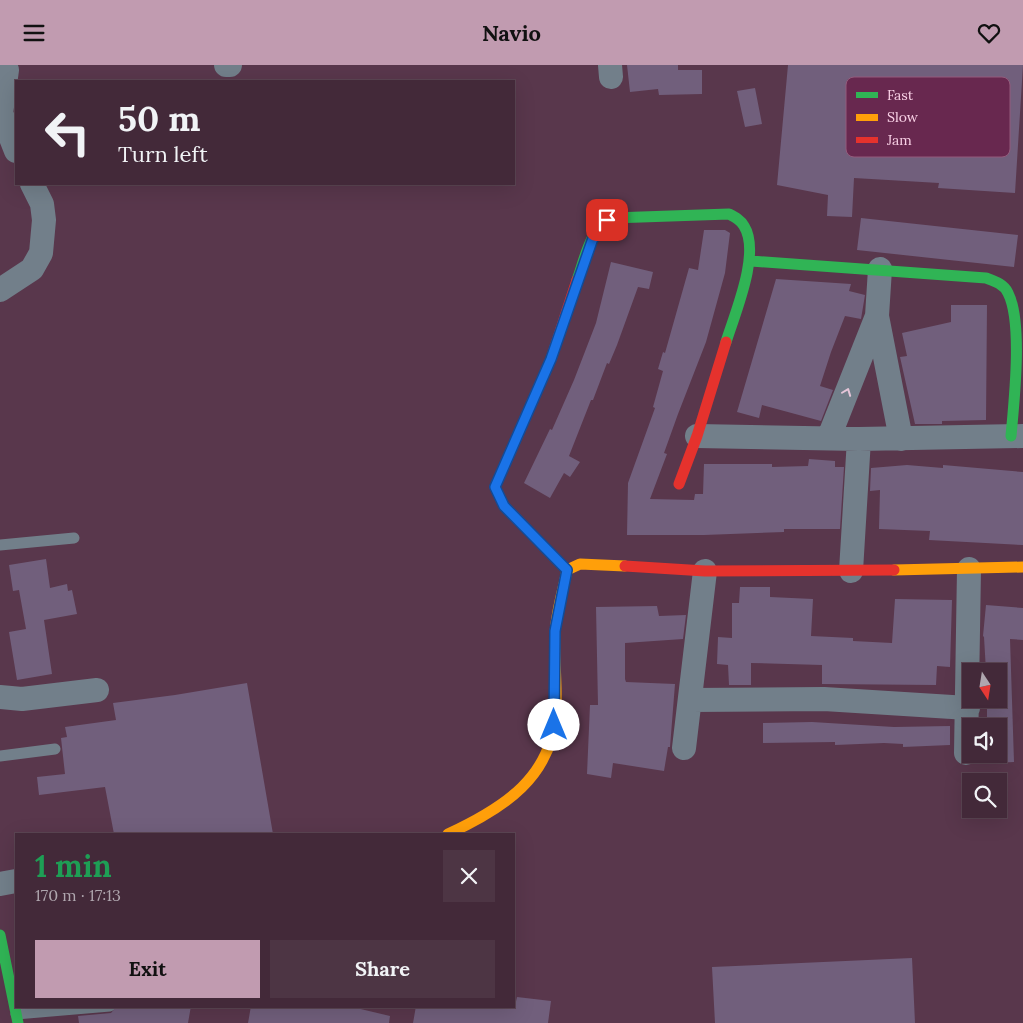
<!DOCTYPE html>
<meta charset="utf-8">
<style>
:root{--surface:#432939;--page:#4d3544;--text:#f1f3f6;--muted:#afa6ae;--line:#5b4553;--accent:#c19bb0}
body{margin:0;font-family:Lora,serif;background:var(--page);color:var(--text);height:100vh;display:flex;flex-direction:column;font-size:19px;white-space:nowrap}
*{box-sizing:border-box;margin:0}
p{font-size:16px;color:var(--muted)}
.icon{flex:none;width:28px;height:28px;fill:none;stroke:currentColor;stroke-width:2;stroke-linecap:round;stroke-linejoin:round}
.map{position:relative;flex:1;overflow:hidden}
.details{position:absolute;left:15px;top:768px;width:500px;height:175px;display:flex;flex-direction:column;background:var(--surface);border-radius:0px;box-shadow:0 5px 20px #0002,0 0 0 1px var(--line)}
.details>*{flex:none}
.banner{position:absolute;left:15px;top:15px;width:500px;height:105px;border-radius:0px;box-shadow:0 5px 20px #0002,0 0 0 1px var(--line);background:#432939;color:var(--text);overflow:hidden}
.needle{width:32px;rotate:168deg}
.buttons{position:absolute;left:962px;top:598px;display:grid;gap:10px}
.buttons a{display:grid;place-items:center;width:45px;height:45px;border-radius:0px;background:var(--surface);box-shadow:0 5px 20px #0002,0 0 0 1px var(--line);font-size:25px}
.pin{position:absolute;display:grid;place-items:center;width:42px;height:42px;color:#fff;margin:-21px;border-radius:10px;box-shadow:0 2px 8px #0006}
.me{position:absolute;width:55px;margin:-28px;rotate:0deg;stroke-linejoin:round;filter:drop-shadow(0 0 4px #0008)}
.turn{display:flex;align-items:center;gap:18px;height:105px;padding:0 20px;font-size:22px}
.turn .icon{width:65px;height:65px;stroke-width:2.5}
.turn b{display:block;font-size:35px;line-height:42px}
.round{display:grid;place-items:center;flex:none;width:52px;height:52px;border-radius:0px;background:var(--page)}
.summary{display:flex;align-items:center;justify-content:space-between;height:85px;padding:0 20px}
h1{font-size:30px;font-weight:800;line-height:38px;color:#1e9e55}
.cta{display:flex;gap:10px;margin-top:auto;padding:10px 20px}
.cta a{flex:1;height:58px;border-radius:0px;background:var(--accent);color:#111;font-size:20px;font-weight:800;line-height:58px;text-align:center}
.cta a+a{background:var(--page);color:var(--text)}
header{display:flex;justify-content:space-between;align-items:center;height:65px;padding:0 20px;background:var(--accent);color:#111;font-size:22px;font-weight:800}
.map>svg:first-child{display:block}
</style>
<header><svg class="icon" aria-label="menu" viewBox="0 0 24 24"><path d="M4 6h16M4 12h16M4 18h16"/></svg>Navio<svg class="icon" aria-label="heart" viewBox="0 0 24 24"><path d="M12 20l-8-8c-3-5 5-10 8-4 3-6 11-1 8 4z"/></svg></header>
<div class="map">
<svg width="1023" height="958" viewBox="0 0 1023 958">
<rect width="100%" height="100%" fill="#59374c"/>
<path fill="#715f7c" d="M 627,0 L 678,0 L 678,5 L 702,5 L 702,29 L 659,30 L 658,24 L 630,27 Z
M 788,0 L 1023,0 L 1015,128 L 938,123 L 939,118 L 854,113 L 852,152 L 827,151 L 828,130 L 777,120 Z
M 755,23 L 762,59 L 745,62 L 737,26 Z
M 861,153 L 1018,170 L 1014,202 L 857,185 Z
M 704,165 L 725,165 L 730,168 L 725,208 L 706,277 L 678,349 L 664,388 L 667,389 L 650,434 L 694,435 L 695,429 L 703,429 L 704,399 L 772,399 L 772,402 L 808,401 L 809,394 L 835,396 L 835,402 L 844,402 L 840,464 L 784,464 L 784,467 L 704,470 L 627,470 L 628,418 L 655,343 L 653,342 L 663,306 L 658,304 L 663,287 L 665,288 L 689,203 L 698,205 Z
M 611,197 L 653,207 L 649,224 L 638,222 L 617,280 L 609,299 L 607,298 L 593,335 L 591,335 L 569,391 L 580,397 L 570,412 L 564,408 L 550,433 L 524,418 L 550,364 L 552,365 L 574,315 L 596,258 Z
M 776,214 L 851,219 L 849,226 L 865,230 L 861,254 L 845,251 L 831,287 L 820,321 L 833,325 L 821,356 L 762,340 L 759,353 L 737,347 Z
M 951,240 L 987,240 L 986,355 L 942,356 L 942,359 L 915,359 L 900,292 L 907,291 L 902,268 L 951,257 Z
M 907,400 L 943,403 L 943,400 L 1023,407 L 1023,480 L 929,475 L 930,466 L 879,464 L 880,425 L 870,426 L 871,403 Z
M 46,494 L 50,523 L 67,519 L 68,526 L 72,525 L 77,549 L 44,555 L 52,609 L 17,615 L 9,567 L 26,564 L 19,525 L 13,526 L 9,500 Z
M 740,522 L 770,522 L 770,532 L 813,534 L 811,571 L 853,573 L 853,576 L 892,578 L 895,534 L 952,535 L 950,602 L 937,601 L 936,620 L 822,619 L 822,600 L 751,598 L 751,620 L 729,620 L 728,600 L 717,599 L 718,572 L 732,573 L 732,538 L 739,538 Z
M 986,540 L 1023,543 L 1023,575 L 1010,574 L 1014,697 L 990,698 L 989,689 L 999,689 L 999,661 L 987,661 L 987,634 L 999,634 L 999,606 L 986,606 L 984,572 L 983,571 Z
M 657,541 L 659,551 L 686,550 L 683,574 L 625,578 L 625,614 L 626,617 L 675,619 L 670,682 L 668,682 L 664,706 L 613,698 L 611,713 L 587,709 L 590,640 L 598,640 L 596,542 Z
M 247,618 L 273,769 L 114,769 L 105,722 L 39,730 L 37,712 L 65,709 L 61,673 L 67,672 L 65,662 L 116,655 L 113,638 L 175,630 Z
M 812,657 L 894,662 L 950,661 L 950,680 L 903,682 L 903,679 L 884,678 L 835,680 L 835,677 L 763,678 L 763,658 Z
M 912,893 L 915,958 L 715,958 L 712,902 Z
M 517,932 L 551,936 L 548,958 L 413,958 L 416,941 L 515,941 Z
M 117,941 L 191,941 L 188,958 L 79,958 L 78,951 L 111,948 Z
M 251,941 L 348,941 L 390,951 L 389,958 L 248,958 Z"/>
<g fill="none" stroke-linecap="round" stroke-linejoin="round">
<path stroke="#727f8a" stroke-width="11" d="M 0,480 L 74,473
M 0,691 L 55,684
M 16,949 L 110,941"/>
<path stroke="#727f8a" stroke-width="24" d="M 226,0 L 230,0
M 610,0 L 611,12
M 0,45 L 16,86
M 1,49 L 7,5
M 880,204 L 877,251 L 901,374
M 0,225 L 32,204 L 41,188 L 44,155 L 42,139 L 32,119
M 697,371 L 859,374 L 1023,371
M 829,372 L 877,251
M 851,506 L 859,374
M 0,632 L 22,634 L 97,625
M 691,635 L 824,634 L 968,643
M 684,683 L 705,506
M 966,688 L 969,504
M 0,819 L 16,816"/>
<path stroke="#30b455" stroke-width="11" d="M 751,196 L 986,213 C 994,216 1004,219 1008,228 C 1023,257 1014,337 1011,371
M 577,215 C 585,194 590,162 612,153 L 729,149 C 735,152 741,155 744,161 C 761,188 735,248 726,277
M 0,870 L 18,958"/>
<path stroke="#ff9f0a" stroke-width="11" d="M 894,505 L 1023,502
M 448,769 C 504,743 553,712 556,645 C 557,619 554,594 555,569 C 556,547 563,526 567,505 L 580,499 L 625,501"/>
<path stroke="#e5322d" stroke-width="11" d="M 679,419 L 697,371 L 726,277
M 625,501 L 705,506 L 894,505
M 567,505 L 504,441 L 495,422 L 551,294 L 577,215"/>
</g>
<defs><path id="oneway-chevron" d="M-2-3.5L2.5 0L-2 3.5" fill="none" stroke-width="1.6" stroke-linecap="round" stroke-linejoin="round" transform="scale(1.25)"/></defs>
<use stroke="#e5c5d8" href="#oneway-chevron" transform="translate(847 327) rotate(-69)"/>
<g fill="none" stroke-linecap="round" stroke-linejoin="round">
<defs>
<path id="route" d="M 554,660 L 555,566 L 567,505 L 504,441 L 495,422 L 551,294 L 592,176 L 599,160 L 607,155"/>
</defs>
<use href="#route" stroke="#114b97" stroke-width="12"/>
<use href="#route" stroke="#1a73e8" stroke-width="9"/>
</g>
<rect x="846" y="12" width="164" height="80" rx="8" fill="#68284f" stroke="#945b7c" stroke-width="1"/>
<rect x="856" y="27" width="22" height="6" fill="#30b455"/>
<rect x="856" y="49" width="22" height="7" fill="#ff9f0a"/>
<rect x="856" y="72" width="22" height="6" fill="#e5322d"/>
<g font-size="14" fill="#f9d1e6">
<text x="887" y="35">Fast</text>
<text x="887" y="57">Slow</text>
<text x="887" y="80">Jam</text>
</g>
</svg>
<div class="buttons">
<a><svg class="needle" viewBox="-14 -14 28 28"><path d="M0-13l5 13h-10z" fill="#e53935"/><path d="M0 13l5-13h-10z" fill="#afa6ae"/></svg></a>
<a><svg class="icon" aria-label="sound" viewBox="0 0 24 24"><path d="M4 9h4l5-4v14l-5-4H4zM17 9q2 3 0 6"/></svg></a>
<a><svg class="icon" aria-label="search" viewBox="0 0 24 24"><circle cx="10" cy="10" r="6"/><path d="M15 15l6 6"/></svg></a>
</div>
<div class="pin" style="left:607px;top:155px;background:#d93025"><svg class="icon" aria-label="arrive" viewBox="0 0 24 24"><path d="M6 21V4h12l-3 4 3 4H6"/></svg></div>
<svg class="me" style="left:554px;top:660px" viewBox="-20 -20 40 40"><circle r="19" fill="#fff"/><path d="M0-13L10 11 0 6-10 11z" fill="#1a73e8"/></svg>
<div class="banner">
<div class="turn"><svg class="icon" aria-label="left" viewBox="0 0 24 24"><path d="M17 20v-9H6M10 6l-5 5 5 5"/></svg><div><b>50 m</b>Turn left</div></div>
</div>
<section class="details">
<div class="summary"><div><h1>1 min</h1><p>170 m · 17:13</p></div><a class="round"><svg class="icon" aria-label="close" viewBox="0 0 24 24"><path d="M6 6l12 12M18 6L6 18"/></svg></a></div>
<div class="cta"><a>Exit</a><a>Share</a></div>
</section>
</div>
